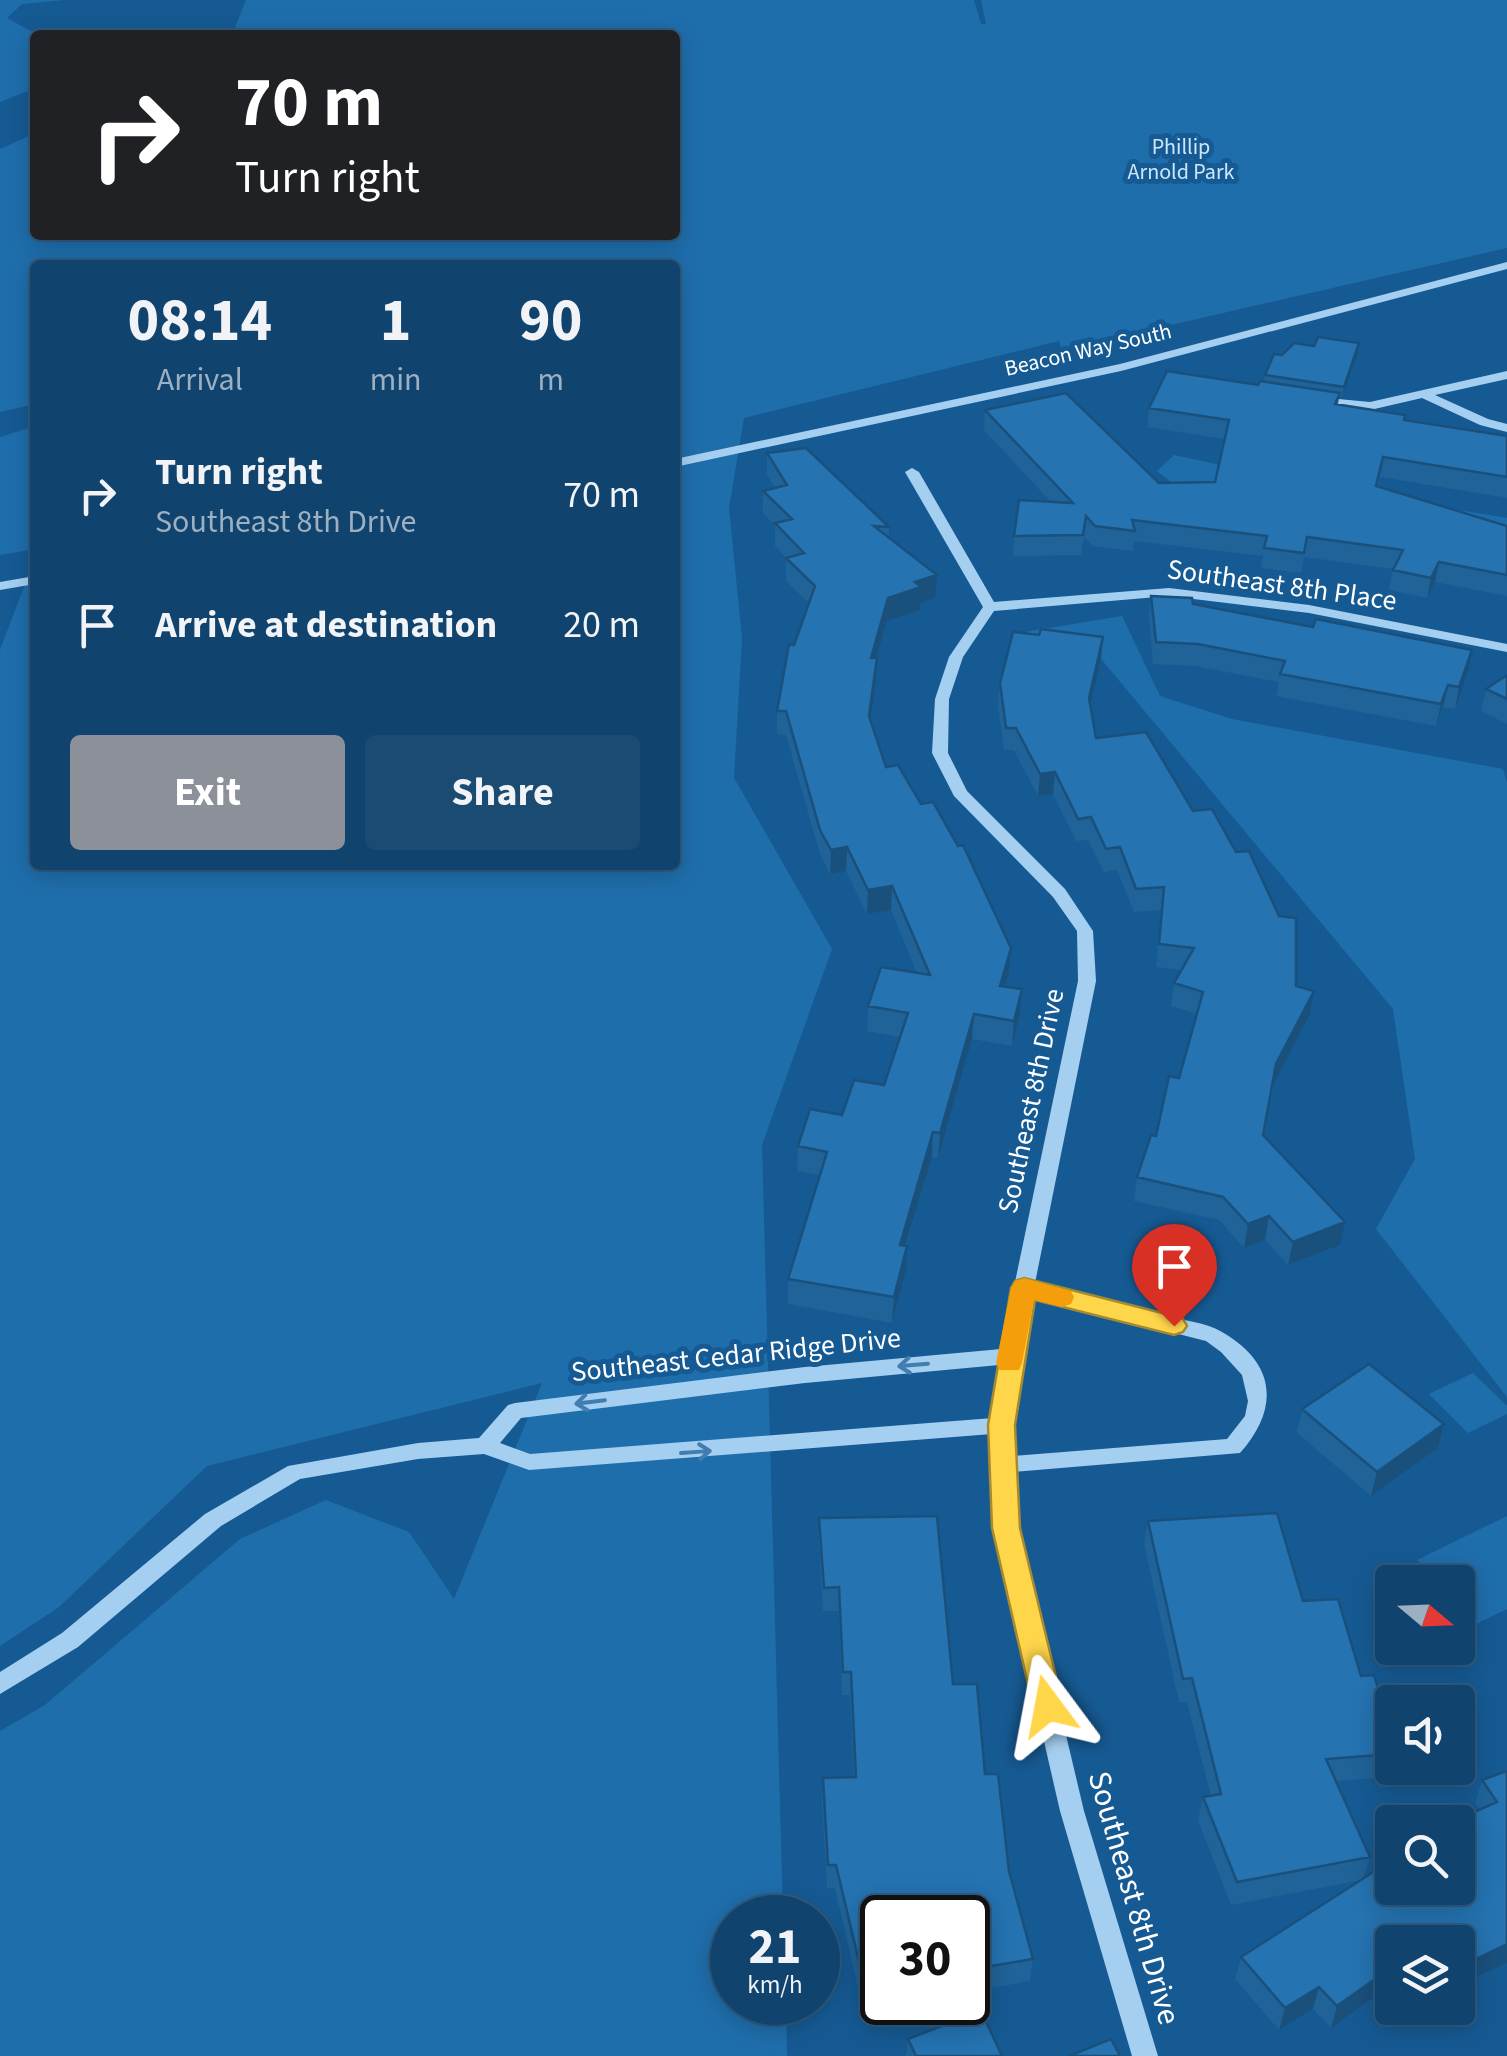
<!DOCTYPE html>
<style>
:root{--surface:#10446e;--page:#194b73;--text:#f1f3f6;--muted:#9cb0c2;--line:#305c81;--accent:#8c9099}
body{margin:0;font-family:"Source Sans 3",sans-serif;background:var(--page);color:var(--text);height:100vh;display:flex;flex-direction:column;font-size:38px;white-space:nowrap}
*{box-sizing:border-box;margin:0}
p{font-size:32px;color:var(--muted)}
.icon{flex:none;width:55px;height:55px;fill:none;stroke:currentColor;stroke-width:2;stroke-linecap:round;stroke-linejoin:round}
.map{position:relative;flex:1;overflow:hidden}
.sheet{position:absolute;left:30px;top:260px;width:650px;height:610px;display:flex;flex-direction:column;background:var(--surface);border-radius:10px;box-shadow:0 5px 25px #0003,0 0 0 2px var(--line)}
.sheet>*{flex:none}
.banner{position:absolute;left:30px;top:30px;width:650px;height:210px;border-radius:10px;box-shadow:0 5px 25px #0003,0 0 0 2px var(--line);background:#202124;color:#fff;overflow:hidden}
.needle{width:65px;rotate:109deg}
.fabs{position:absolute;left:1375px;top:1565px;display:grid;gap:20px}
.fabs a{display:grid;place-items:center;width:100px;height:100px;border-radius:10px;background:var(--surface);box-shadow:0 5px 25px #0003,0 0 0 2px var(--line);font-size:50px}
.speed{position:absolute;left:710px;top:1895px;display:flex;gap:20px;font-size:50px;font-weight:700;text-align:center}
.speed>*{display:grid;place-content:center;width:130px;height:130px;border-radius:50%;background:var(--surface);box-shadow:0 5px 25px #0003,0 0 0 2px var(--line);line-height:1}
.speed small{font-size:25px;font-weight:400}
.speed .limit{border:5px solid #111;border-radius:15px;background:#fff;color:#111}
.pin{position:absolute;display:grid;place-items:center;width:85px;height:85px;color:#fff;margin:-102px -42px;border-radius:50% 50% 50% 0;rotate:-45deg;box-shadow:0 0 10px #0007}
.pin .icon{rotate:45deg}
.me{position:absolute;width:110px;margin:-55px;rotate:347deg;stroke-linejoin:round;filter:drop-shadow(0 0 8px #0008)}
.turn{display:flex;align-items:center;gap:35px;height:210px;padding:0 40px;font-size:45px}
.turn .icon{width:130px;height:130px;stroke-width:2.5}
.turn b{display:block;font-size:70px;line-height:85px}
.eta{display:flex;justify-content:space-evenly;align-items:center;height:170px;text-align:center}
.eta b{font-size:60px;font-weight:700;line-height:70px}
.cta{display:flex;gap:20px;margin-top:auto;padding:20px 40px}
.cta a{flex:1;height:115px;border-radius:10px;background:var(--accent);color:#fff;font-size:40px;font-weight:700;line-height:115px;text-align:center}
.cta a+a{background:var(--page);color:var(--text)}
ul{padding:0;list-style:none}
li{display:flex;align-items:center;gap:30px;height:130px;padding:0 40px}
li div{flex:1}
li b{display:block;font-size:38px}
li em{font-style:normal}
.map>svg:first-child{display:block}
</style>
<div class="map">
<svg width="1507" height="2056" viewBox="0 0 1507 2056">
<rect width="100%" height="100%" fill="#165a93"/>
<path fill="#1f6eac" d="M 0,0 L 64,0 L 22,4 L 7,18 L 38,35 L 35,35 L 35,88 L 0,102 Z
M 246,0 L 974,0 L 981,24 L 986,24 L 981,0 L 1507,0 L 1507,248 L 1062,350 L 1059,341 L 744,418 L 729,508 L 742,638 L 734,778 L 832,949 L 762,1145 L 783,1917 L 732,1918 L 732,2002 L 786,2003 L 787,2056 L 0,2056 L 0,1731 L 45,1705 L 240,1539 L 326,1500 L 409,1532 L 454,1599 L 542,1383 L 207,1466 L 59,1607 L 0,1646 L 0,650 L 35,558 L 35,865 L 675,865 L 675,265 L 35,265 L 35,404 L 0,412 L 0,149 L 35,133 L 35,235 L 675,235 L 675,35 L 232,35 Z
M 35,426 L 35,549 L 0,555 L 0,437 Z
M 1174,455 L 1343,491 L 1507,518 L 1507,532 L 1180,489 L 1157,471 Z
M 1122,616 L 1160,696 L 1232,719 L 1503,769 L 1507,783 L 1507,1397 L 1376,1229 L 1415,1159 L 1393,1009 L 1102,660 L 1019,633 Z
M 1473,1373 L 1507,1406 L 1507,1414 L 1468,1433 L 1429,1394 Z
M 1507,1516 L 1507,1609 L 1476,1624 L 1458,1604 L 1458,1582 L 1438,1582 L 1417,1560 Z"/>
<g fill="none" stroke-linecap="round" stroke-linejoin="round">
<path fill="#a5cff1" fill-rule="evenodd" d="M 1507,262 L 1507,269 L 1121,371 L 675,467 L 675,459 L 1120,364 Z
M 1507,371 L 1507,379 L 1435,395 L 1488,419 L 1507,424 L 1507,432 L 1480,425 L 1422,398 L 1370,410 L 1317,405 L 1311,401 L 1317,397 L 1370,402 Z
M 912,468 L 919,472 L 994,602 L 1169,588 L 1309,605 L 1507,644 L 1507,652 L 1309,613 L 1169,596 L 994,611 L 963,657 L 949,699 L 948,753 L 967,791 L 1065,889 L 1093,931 L 1096,981 L 1035,1283 C 1077,1294 1120,1305 1162,1315 C 1181,1320 1205,1322 1222,1332 C 1276,1363 1280,1408 1240,1453 L 1014,1472 L 1017,1528 L 1084,1811 L 1158,2056 L 1132,2056 L 1060,1811 L 995,1528 L 992,1434 L 529,1470 L 484,1454 L 418,1459 L 300,1479 L 221,1526 L 78,1647 L 0,1694 L 0,1672 L 62,1633 L 205,1514 L 288,1466 L 418,1443 L 479,1438 L 508,1405 L 515,1403 L 805,1367 L 1001,1349 L 1078,981 L 1077,931 L 1053,897 L 954,796 L 932,753 L 935,699 L 949,657 L 983,607 L 905,472 ZM 1032,1297 L 1206,1341 L 1221,1352 L 1242,1375 L 1248,1401 L 1245,1416 L 1227,1439 L 1014,1456 C 1011,1402 1021,1350 1032,1297 ZM 999,1365 L 993,1418 L 530,1454 L 500,1443 L 521,1418 L 805,1383 Z
M 35,576 L 35,584 L 0,590 L 0,582 Z"/>
</g>
<path fill="#206398" d="M 1359,343 L 1358,353 L 1342,397 L 1339,397 L 1338,405 L 1404,420 L 1507,436 L 1507,498 L 1380,477 L 1378,486 L 1507,526 L 1507,596 L 1435,582 L 1427,598 L 1389,590 L 1393,569 L 1304,557 L 1301,573 L 1261,568 L 1263,556 L 1134,541 L 1133,551 L 1093,546 L 1084,537 L 1081,555 L 1013,556 L 1014,536 L 1051,502 L 984,430 L 985,410 L 1159,483 L 1215,482 L 1224,439 L 1147,427 L 1149,408 L 1258,385 L 1264,381 L 1265,375 L 1282,355 L 1314,346 Z
M 767,453 L 889,527 L 889,537 L 935,598 L 921,603 L 920,610 L 887,621 L 877,658 L 876,682 L 871,721 L 886,767 L 1009,973 L 1005,986 L 1020,1014 L 1012,1046 L 972,1039 L 938,1158 L 932,1157 L 906,1246 L 907,1246 L 906,1271 L 892,1323 L 788,1304 L 788,1279 L 819,1175 L 797,1171 L 798,1146 L 884,1085 L 900,1037 L 867,1031 L 868,1006 L 917,973 L 891,910 L 867,914 L 846,871 L 830,874 L 820,854 L 786,735 L 777,734 L 777,711 L 794,645 L 809,603 L 786,581 L 786,558 L 775,546 L 775,525 L 763,513 L 763,491 L 775,488 L 767,475 Z
M 1151,596 L 1193,604 L 1468,672 L 1455,709 L 1443,707 L 1436,726 L 1276,696 L 1279,682 L 1195,666 L 1153,664 L 1149,618 Z
M 1039,635 L 1103,637 L 1101,659 L 1090,705 L 1096,738 L 1296,986 L 1314,991 L 1310,1014 L 1272,1088 L 1263,1135 L 1340,1245 L 1288,1265 L 1265,1240 L 1244,1248 L 1219,1220 L 1134,1201 L 1137,1177 L 1156,1136 L 1179,1078 L 1197,1014 L 1171,1006 L 1174,983 L 1181,970 L 1156,967 L 1161,910 L 1134,912 L 1117,870 L 1104,872 L 1088,840 L 1076,841 L 1053,794 L 1038,796 L 1014,750 L 1004,750 L 998,705 L 1000,683 Z
M 1507,675 L 1507,724 L 1481,711 L 1486,689 Z
M 1302,1409 L 1444,1424 L 1438,1448 L 1371,1496 L 1297,1433 Z
M 819,1518 L 953,1684 L 985,1774 L 1033,1959 L 1030,1981 L 968,1992 L 968,1918 L 882,1918 L 882,2002 L 903,2002 L 863,2009 L 835,1888 L 827,1888 L 822,1801 L 823,1778 L 854,1777 L 850,1695 L 842,1695 L 839,1611 L 823,1611 L 819,1542 Z
M 1148,1521 L 1303,1601 L 1361,1676 L 1392,1732 L 1392,1768 L 1396,1768 L 1393,1777 L 1336,1781 L 1370,1857 L 1363,1879 L 1479,1809 L 1475,1803 L 1482,1780 L 1507,1771 L 1507,1963 L 1465,1982 L 1458,1971 L 1458,1942 L 1392,1942 L 1331,2028 L 1313,2009 L 1279,2030 L 1235,1979 L 1241,1957 L 1362,1880 L 1231,1905 L 1198,1820 L 1203,1797 L 1211,1796 L 1187,1702 L 1179,1702 L 1144,1544 Z
M 908,2039 L 1002,2056 L 906,2056 Z"/>
<path fill="#1a507c" d="M 1359,343 L 1358,353 L 1342,397 L 1344,387 Z
M 1439,562 L 1435,582 L 1427,598 L 1431,578 Z
M 937,575 L 935,598 L 921,603 L 920,610 L 887,621 L 870,681 L 871,658 L 888,598 L 915,582 Z
M 1103,637 L 1101,659 L 1087,720 L 1089,698 Z
M 1472,650 L 1468,672 L 1455,709 L 1459,687 Z
M 877,658 L 876,682 L 868,740 L 869,716 Z
M 1448,685 L 1443,707 L 1436,726 L 1441,704 Z
M 1055,772 L 1053,794 L 1038,796 L 1040,774 Z
M 847,847 L 846,871 L 830,874 L 831,850 Z
M 892,886 L 891,910 L 867,914 L 868,890 Z
M 1011,948 L 1009,973 L 998,1010 L 1000,986 Z
M 1022,989 L 1020,1014 L 1012,1046 L 1014,1021 Z
M 1314,991 L 1310,1014 L 1272,1088 L 1276,1064 Z
M 974,1014 L 972,1039 L 938,1158 L 940,1133 Z
M 933,1132 L 932,1157 L 898,1270 L 900,1245 Z
M 1269,1216 L 1265,1240 L 1244,1248 L 1248,1224 Z
M 1345,1222 L 1340,1245 L 1288,1265 L 1293,1242 Z
M 907,1246 L 906,1271 L 892,1323 L 894,1297 Z
M 1444,1424 L 1438,1448 L 1371,1496 L 1377,1472 Z
M 1450,1926 L 1444,1942 L 1426,1942 Z
M 1507,1944 L 1507,1963 L 1465,1982 L 1474,1960 Z
M 1392,1967 L 1392,1984 L 1331,2028 L 1337,2006 Z
M 1319,1987 L 1313,2009 L 1279,2030 L 1285,2008 Z"/>
<path fill="#2573b1" stroke="#1a507c" stroke-width="2.5" d="M 1318,337 L 1359,343 L 1344,387 L 1265,375 L 1274,354 L 1282,355 L 1294,343 L 1314,346 Z
M 1167,371 L 1258,385 L 1260,381 L 1340,393 L 1335,404 L 1405,415 L 1404,420 L 1507,436 L 1507,477 L 1383,457 L 1376,486 L 1507,526 L 1507,575 L 1439,562 L 1431,578 L 1393,570 L 1403,550 L 1307,537 L 1304,553 L 1264,548 L 1267,536 L 1132,520 L 1135,531 L 1095,526 L 1086,516 L 1083,535 L 1014,536 L 1019,500 L 1073,503 L 985,410 L 1066,393 L 1159,483 L 1215,482 L 1229,420 L 1149,408 Z
M 806,448 L 889,527 L 874,526 L 937,575 L 915,582 L 921,587 L 888,598 L 871,658 L 877,658 L 869,716 L 886,767 L 898,765 L 921,804 L 933,802 L 958,846 L 963,845 L 1011,948 L 1000,986 L 1022,989 L 1014,1021 L 974,1014 L 940,1133 L 933,1132 L 900,1245 L 907,1246 L 894,1297 L 788,1279 L 827,1152 L 798,1146 L 810,1109 L 842,1115 L 854,1080 L 884,1085 L 908,1013 L 868,1006 L 881,967 L 930,975 L 892,886 L 868,890 L 847,847 L 831,850 L 820,830 L 786,711 L 777,711 L 789,644 L 794,645 L 815,586 L 786,558 L 804,553 L 775,523 L 792,519 L 763,491 L 787,485 L 767,453 Z
M 1151,596 L 1192,598 L 1193,604 L 1313,627 L 1316,619 L 1472,650 L 1459,687 L 1448,685 L 1441,704 L 1280,674 L 1285,661 L 1198,644 L 1156,642 Z
M 1041,629 L 1103,637 L 1089,698 L 1096,738 L 1146,732 L 1193,811 L 1212,809 L 1236,852 L 1249,851 L 1279,916 L 1296,918 L 1296,986 L 1314,991 L 1276,1064 L 1263,1135 L 1345,1222 L 1293,1242 L 1269,1216 L 1248,1224 L 1223,1197 L 1137,1177 L 1151,1135 L 1156,1136 L 1169,1076 L 1179,1078 L 1203,992 L 1174,983 L 1194,948 L 1159,944 L 1164,887 L 1136,889 L 1120,847 L 1106,849 L 1091,817 L 1078,819 L 1055,772 L 1040,774 L 1016,728 L 1006,728 L 1000,683 L 1013,632 L 1039,635 Z
M 1507,675 L 1507,699 L 1486,689 Z
M 1369,1364 L 1444,1424 L 1377,1472 L 1302,1409 Z
M 1277,1513 L 1303,1601 L 1338,1599 L 1361,1676 L 1374,1675 L 1392,1732 L 1392,1754 L 1326,1759 L 1370,1857 L 1237,1882 L 1203,1797 L 1221,1794 L 1192,1678 L 1183,1679 L 1148,1521 Z
M 937,1516 L 953,1684 L 977,1684 L 985,1774 L 998,1774 L 1009,1871 L 1033,1959 L 968,1970 L 968,1918 L 882,1918 L 882,1984 L 865,1987 L 836,1865 L 828,1865 L 823,1778 L 856,1777 L 851,1672 L 843,1672 L 839,1587 L 824,1588 L 819,1518 Z
M 1507,1771 L 1507,1944 L 1474,1960 L 1450,1926 L 1426,1942 L 1392,1942 L 1392,1967 L 1337,2006 L 1319,1987 L 1285,2008 L 1241,1957 L 1392,1860 L 1392,1888 L 1458,1888 L 1458,1822 L 1452,1822 L 1497,1802 L 1482,1780 Z
M 981,2011 L 1002,2056 L 916,2056 L 908,2039 Z
M 1111,2039 L 1120,2056 L 1069,2056 Z"/>
<defs><path id="oneway-shaft" d="M-6 0H5M1.5-3L5.5 0L1.5 3" fill="none" stroke-width="1.6" stroke-linecap="round" stroke-linejoin="round" transform="scale(2.5)"/></defs>
<g stroke="#417daf">
<use href="#oneway-shaft" transform="translate(913 1365) rotate(175)"/>
<use href="#oneway-shaft" transform="translate(590 1402) rotate(173)"/>
<use href="#oneway-shaft" transform="translate(696 1452) rotate(-4)"/>
</g>
<path fill="#ffd54a" stroke="#a68a30" stroke-width="2.5" d="M 1024,1278 L 1174,1316 L 1183,1319 L 1187,1326 L 1183,1332 L 1174,1335 L 1035,1300 L 1015,1425 L 1020,1528 L 1063,1706 L 1058,1715 L 1048,1718 L 1037,1715 L 1033,1706 L 992,1528 L 988,1425 L 1011,1288 L 1015,1281 Z"/>
<path fill="#f59e0b" d="M 1024,1278 L 1071,1291 L 1074,1297 L 1071,1304 L 1062,1307 L 1034,1300 L 1022,1363 L 1019,1370 L 1000,1370 L 996,1363 L 1011,1288 L 1015,1281 Z"/>
<g text-anchor="middle" dominant-baseline="central" stroke-width="10" stroke-linejoin="round" paint-order="stroke">
<g font-size="22" fill="#cce7fc" stroke="#165a93">
<text x="1181" y="147">Phillip<tspan x="1181" dy="25">Arnold Park</tspan></text>
</g>
<g font-size="22" fill="#fff" stroke="#165a93">
<text transform="translate(1088 350) rotate(-13)">Beacon Way South</text>
</g>
<g font-size="28" fill="#fff" stroke="#165a93">
<text transform="translate(1282 585) rotate(8)">Southeast 8th Place</text>
<text transform="translate(1031 1101) rotate(-78)">Southeast 8th Drive</text>
<text transform="translate(736 1355) rotate(-6)">Southeast Cedar Ridge Drive</text>
</g>
<g font-size="32" fill="#fff" stroke="#165a93">
<text transform="translate(1134 1898) rotate(74)">Southeast 8th Drive</text>
</g>
</g>
</svg>
<div class="fabs">
<a><svg class="needle" viewBox="-14 -14 28 28"><path d="M0-13l5 13h-10z" fill="#e53935"/><path d="M0 13l5-13h-10z" fill="#9cb0c2"/></svg></a>
<a><svg class="icon" aria-label="sound" viewBox="0 0 24 24"><path d="M4 9h4l5-4v14l-5-4H4zM17 9q2 3 0 6"/></svg></a>
<a><svg class="icon" aria-label="search" viewBox="0 0 24 24"><circle cx="10" cy="10" r="6"/><path d="M15 15l6 6"/></svg></a>
<a><svg class="icon" aria-label="layers" viewBox="0 0 24 24"><path d="M12 4l9 5-9 5-9-5zM3 14l9 5 9-5"/></svg></a>
</div>
<div class="speed"><div>21<small>km/h</small></div><div class="limit">30</div></div>
<div class="pin" style="left:1174px;top:1326px;background:#d93025"><svg class="icon" aria-label="arrive" viewBox="0 0 24 24"><path d="M6 21V4h12l-3 4 3 4H6"/></svg></div>
<svg class="me" style="left:1048px;top:1706px" viewBox="-20 -20 40 40"><path d="M0-17L14 15 0 8-14 15z" fill="#ffd54a" stroke="#fff" stroke-width="4"/></svg>
<div class="banner">
<div class="turn"><svg class="icon" aria-label="right" viewBox="0 0 24 24"><path d="M7 20v-9h11M14 6l5 5-5 5"/></svg><div><b>70 m</b>Turn right</div></div>
</div>
<section class="sheet">
<div class="eta">
<div><b>08:14</b><p>Arrival</p></div>
<div><b>1</b><p>min</p></div>
<div><b>90</b><p>m</p></div>
</div>
<ul>
<li><svg class="icon" aria-label="right" viewBox="0 0 24 24"><path d="M7 20v-9h11M14 6l5 5-5 5"/></svg><div><b>Turn right</b><p>Southeast 8th Drive</p></div><em>70 m</em></li>
<li><svg class="icon" aria-label="arrive" viewBox="0 0 24 24"><path d="M6 21V4h12l-3 4 3 4H6"/></svg><div><b>Arrive at destination</b></div><em>20 m</em></li>
</ul>
<div class="cta"><a>Exit</a><a>Share</a></div>
</section>
</div>
